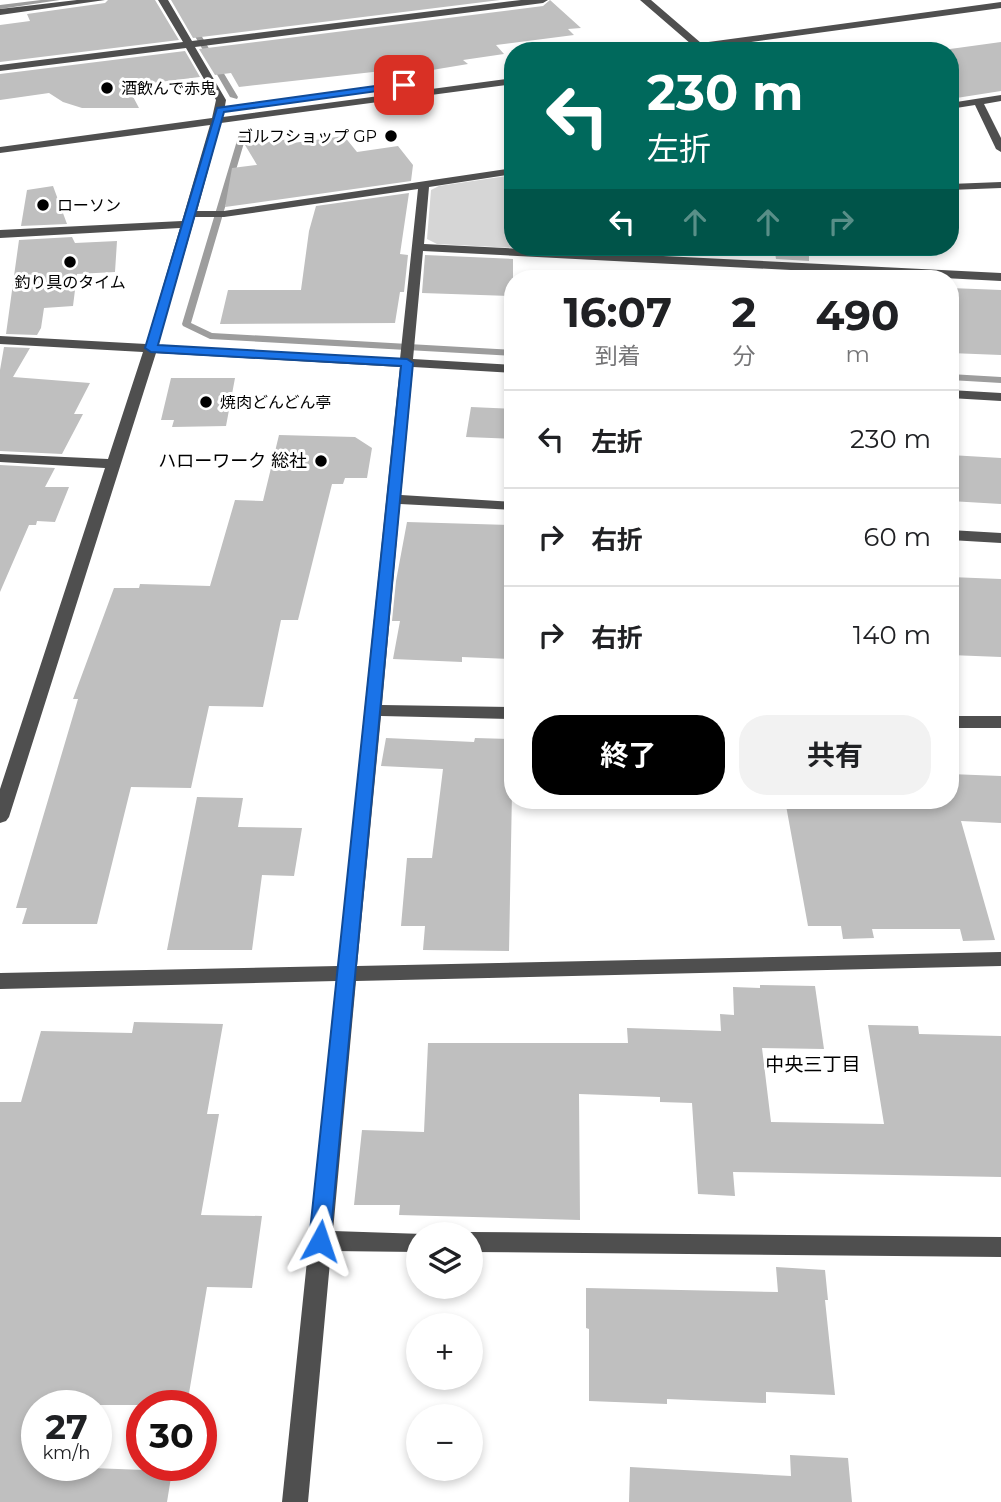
<!DOCTYPE html>
<html lang="ja">
<meta charset="utf-8">
<style>
:root{--surface:#fff;--page:#f2f2f2;--text:#202124;--muted:#757577;--line:#e0e0e0;--accent:#000}
body{margin:0;font-family:Montserrat,"Noto Sans JP",sans-serif;background:var(--page);color:var(--text);height:100vh;display:flex;flex-direction:column;font-size:26px;white-space:nowrap}
*{box-sizing:border-box;margin:0}
p{font-size:23px;color:var(--muted)}
.icon{flex:none;width:38px;height:38px;fill:none;stroke:currentColor;stroke-width:2;stroke-linecap:round;stroke-linejoin:round}
.map{position:relative;flex:1;overflow:hidden}
.panel{position:absolute;left:504px;top:270px;width:455px;height:539px;display:flex;flex-direction:column;background:var(--surface);border-radius:28px;box-shadow:0 4px 10px #0003}
.panel>*{flex:none}
.banner{position:absolute;left:504px;top:42px;width:455px;height:214px;border-radius:28px;box-shadow:0 4px 10px #0003;background:#00695c;color:#fff;overflow:hidden}
.buttons{position:absolute;left:406px;top:1222px;display:grid;gap:14px}
.buttons a{display:grid;place-items:center;width:77px;height:77px;border-radius:50%;background:var(--surface);box-shadow:0 4px 10px #0003;font-size:35px}
.speed{position:absolute;left:21px;top:1390px;display:flex;gap:14px;font-size:35px;font-weight:700;text-align:center}
.speed>*{display:grid;place-content:center;width:91px;height:91px;border-radius:50%;background:var(--surface);box-shadow:0 4px 10px #0003;line-height:1}
.speed small{font-size:18px;font-weight:400}
.speed .limit{border:10px solid #d22;background:#fff;color:#111}
.pin{position:absolute;display:grid;place-items:center;width:60px;height:60px;color:#fff;margin:-30px;border-radius:14px;box-shadow:0 4px 10px #0006}
.me{position:absolute;width:77px;margin:-38px;rotate:5deg;stroke-linejoin:round;filter:drop-shadow(0 0 5px #0008)}
.turn{display:flex;align-items:center;gap:24px;height:147px;padding:0 28px;font-size:32px}
.turn .icon{width:91px;height:91px;stroke-width:2.5}
.turn b{display:block;font-size:49px;line-height:60px}
.lanes{display:flex;align-items:center;height:66px;padding:0 28px;background:#0003;justify-content:center;gap:35px;direction:ltr}
.lanes .off{opacity:.35}
.eta{display:flex;justify-content:space-evenly;align-items:center;height:119px;text-align:center}
.eta b{font-size:42px;font-weight:700;line-height:49px}
.action{display:flex;gap:14px;margin-top:auto;padding:14px 28px}
.action a{flex:1;height:80px;border-radius:28px;background:var(--accent);color:#fff;font-size:28px;font-weight:700;line-height:80px;text-align:center}
.action a+a{background:var(--page);color:var(--text)}
ul{padding:0;list-style:none}
li{display:flex;align-items:center;gap:21px;height:98px;padding:0 28px;border-top:2px solid var(--line)}
li div{flex:1}
li b{display:block;font-size:26px}
li em{font-style:normal}
.map>svg:first-child{display:block}
</style>
<div class="map">
<svg width="1001" height="1502" viewBox="0 0 1001 1502">
<rect width="100%" height="100%" fill="#fff"/>
<path fill="#d6d6d6" d="M 513,175 L 513,247 L 685,247 L 685,252 L 676,256 L 437,244 L 427,239 L 431,190 L 439,186 Z"/>
<g fill="none" stroke-linecap="round" stroke-linejoin="round">
<path fill="#9d9d9d" fill-rule="evenodd" d="M 41,0 L 60,0 L 0,9 L 0,5 Z
M 174,0 L 180,0 L 238,97 L 237,99 L 230,97 Z
M 239,134 L 246,136 L 191,323 L 212,333 L 513,350 L 513,356 L 210,339 L 183,326 L 182,324 Z
M 950,374 L 1001,377 L 1001,383 L 950,380 Z"/>
</g>
<path fill="#bfbfbf" d="M 108,0 L 155,0 L 179,40 L 0,62 L 0,25 L 30,21 L 27,14 L 105,3 Z
M 171,0 L 500,0 L 193,38 Z
M 550,0 L 581,28 L 568,29 L 574,35 L 496,45 L 504,54 L 463,60 L 468,64 L 432,70 L 385,75 L 382,71 L 239,87 L 231,73 L 215,75 L 199,49 L 543,6 Z
M 1001,42 L 1001,91 L 950,99 L 950,49 Z
M 185,51 L 200,77 L 151,83 L 153,88 L 130,91 L 139,108 L 82,108 L 63,102 L 49,93 L 0,100 L 0,74 Z
M 344,136 L 357,152 L 398,146 L 413,165 L 411,181 L 225,207 L 232,168 L 257,165 L 245,145 L 290,139 L 293,143 Z
M 53,186 L 67,224 L 21,226 L 27,190 Z
M 409,193 L 400,254 L 408,255 L 404,292 L 400,292 L 395,323 L 220,324 L 228,290 L 301,290 L 309,231 L 316,206 Z
M 72,237 L 75,243 L 117,241 L 115,272 L 77,274 L 73,306 L 44,308 L 41,328 L 37,335 L 6,334 L 19,240 Z
M 774,247 L 809,247 L 809,261 L 776,259 Z
M 425,255 L 513,259 L 513,296 L 422,293 Z
M 950,288 L 1001,290 L 1001,355 L 950,353 Z
M 4,347 L 30,348 L 13,377 L 90,383 L 74,414 L 83,414 L 62,454 L 0,451 L 0,370 Z
M 171,378 L 235,378 L 226,426 L 172,427 L 174,420 L 161,420 Z
M 471,407 L 513,409 L 513,439 L 466,437 Z
M 279,435 L 355,437 L 372,448 L 367,478 L 345,478 L 343,484 L 332,484 L 298,620 L 281,620 L 263,707 L 209,706 L 191,788 L 131,787 L 97,924 L 22,924 L 27,908 L 16,908 L 78,699 L 73,699 L 114,588 L 139,588 L 140,584 L 210,586 L 235,500 L 263,501 Z
M 950,455 L 1001,458 L 1001,504 L 950,501 Z
M 0,465 L 55,468 L 45,487 L 69,487 L 55,522 L 37,521 L 36,525 L 29,525 L 0,592 Z
M 407,522 L 513,525 L 513,659 L 462,657 L 462,662 L 393,659 L 400,621 L 392,621 L 396,581 Z
M 950,577 L 1001,579 L 1001,657 L 950,655 Z
M 386,738 L 474,742 L 475,738 L 513,739 L 509,951 L 423,950 L 425,926 L 401,926 L 407,858 L 432,858 L 443,769 L 381,766 Z
M 950,774 L 1001,776 L 1001,823 L 961,821 L 995,940 L 963,941 L 960,929 L 872,929 L 874,938 L 843,939 L 841,926 L 808,926 L 785,800 L 950,800 Z
M 197,797 L 243,798 L 238,827 L 302,828 L 294,876 L 262,875 L 252,950 L 167,950 Z
M 760,985 L 815,986 L 824,1049 L 762,1048 L 771,1122 L 884,1124 L 868,1025 L 918,1026 L 919,1034 L 1001,1036 L 1001,1177 L 733,1172 L 735,1196 L 698,1194 L 692,1103 L 660,1102 L 660,1097 L 579,1094 L 580,1220 L 399,1215 L 400,1205 L 354,1205 L 362,1130 L 424,1132 L 428,1043 L 628,1043 L 627,1028 L 721,1031 L 720,1014 L 734,1015 L 733,987 L 760,988 Z
M 134,1022 L 223,1024 L 207,1114 L 219,1114 L 201,1215 L 262,1216 L 252,1288 L 207,1287 L 187,1405 L 37,1405 L 37,1466 L 172,1471 L 167,1502 L 0,1502 L 0,1102 L 21,1102 L 41,1031 L 132,1033 Z
M 776,1267 L 825,1270 L 828,1300 L 825,1300 L 835,1395 L 766,1392 L 766,1403 L 667,1399 L 667,1404 L 589,1401 L 589,1329 L 586,1328 L 586,1288 L 778,1292 Z
M 790,1455 L 848,1458 L 852,1502 L 629,1502 L 630,1467 L 791,1476 Z"/>
<g fill="none" stroke-linecap="round" stroke-linejoin="round">
<path fill="#4f4f4f" fill-rule="evenodd" d="M 77,0 L 105,0 L 0,15 L 0,9 Z
M 158,0 L 168,0 L 192,41 L 521,0 L 548,0 L 543,3 L 195,47 L 226,100 L 223,117 L 513,78 L 513,84 L 221,123 L 197,211 L 224,211 L 513,168 L 513,174 L 429,187 L 424,244 L 1001,273 L 1001,281 L 423,251 L 413,359 L 513,365 L 513,373 L 413,367 L 401,495 L 513,502 L 513,510 L 400,504 L 382,705 L 513,707 L 513,719 L 381,716 L 357,966 L 1001,952 L 1001,966 L 356,981 L 333,1231 L 423,1234 L 418,1234 L 418,1252 L 331,1251 L 308,1502 L 282,1502 L 336,981 L 0,989 L 0,973 L 338,966 L 400,367 L 156,353 L 9,817 L 6,821 L 0,823 L 0,789 L 105,468 L 0,462 L 0,454 L 108,459 L 143,352 L 0,344 L 0,336 L 146,344 L 180,228 L 0,238 L 0,230 L 182,221 L 210,125 L 0,153 L 0,147 L 212,118 L 216,100 L 186,48 L 0,71 L 0,65 L 183,42 ZM 418,189 L 400,359 L 158,345 L 195,217 L 224,217 Z
M 640,0 L 651,0 L 701,43 L 1001,2 L 1001,8 L 707,48 L 708,51 L 656,51 L 691,44 Z
M 1001,95 L 1001,101 L 984,104 L 1001,138 L 1001,152 L 996,149 L 975,105 L 950,109 L 950,103 Z
M 1001,182 L 1001,188 L 950,190 L 950,184 Z
M 950,390 L 1001,393 L 1001,401 L 950,398 Z
M 950,530 L 1001,533 L 1001,543 L 950,540 Z
M 950,716 L 1001,716 L 1001,728 L 950,728 Z
M 471,1232 L 1001,1237 L 1001,1257 L 471,1252 L 471,1234 L 466,1234 Z"/>
</g>
<path fill="#1a73e8" stroke="#114b97" stroke-width="2" d="M 404,82 L 407,83 L 407,87 L 224,112 L 158,345 L 407,359 L 413,363 L 330,1241 L 327,1247 L 320,1250 L 312,1247 L 309,1241 L 401,366 L 151,352 L 145,348 L 217,108 Z"/>
<g fill="#000" stroke="#fff" stroke-width="2.5">
<circle cx="107" cy="88" r="7"/>
<circle cx="391" cy="136" r="7"/>
<circle cx="43" cy="205" r="7"/>
<circle cx="70" cy="262" r="7"/>
<circle cx="206" cy="402" r="7"/>
<circle cx="321" cy="461" r="7"/>
</g>
<g text-anchor="middle" dominant-baseline="central" stroke-width="6" stroke-linejoin="round" paint-order="stroke">
<g font-size="16" fill="#000" stroke="#fff" text-anchor="start">
<text x="121" y="88">酒飲んで赤鬼</text>
<text x="377" y="136" text-anchor="end">ゴルフショップ GP</text>
<text x="57" y="205">ローソン</text>
<text x="70" y="282" text-anchor="middle">釣り具のタイム</text>
<text x="220" y="402">焼肉どんどん亭</text>
</g>
<g font-size="18" fill="#000" stroke="#fff" text-anchor="end">
<text x="307" y="461">ハローワーク 総社</text>
</g>
<g font-size="19" fill="#000" stroke="#fff">
<text x="813" y="1064">中央三丁目</text>
</g>
</g>
</svg>
<div class="buttons">
<a><svg class="icon" aria-label="layers" viewBox="0 0 24 24"><path d="M12 4l9 5-9 5-9-5zM3 14l9 5 9-5"/></svg></a>
<a>+</a>
<a>−</a>
</div>
<div class="speed"><div>27<small>km/h</small></div><div class="limit">30</div></div>
<div class="pin" style="left:404px;top:85px;background:#d93025"><svg class="icon" aria-label="arrive" viewBox="0 0 24 24"><path d="M6 21V4h12l-3 4 3 4H6"/></svg></div>
<svg class="me" style="left:320px;top:1241px" viewBox="-20 -20 40 40"><path d="M0-17L14 15 0 8-14 15z" fill="#1a73e8" stroke="#fff" stroke-width="4"/></svg>
<div class="banner">
<div class="turn"><svg class="icon" aria-label="left" viewBox="0 0 24 24"><path d="M17 20v-9H6M10 6l-5 5 5 5"/></svg><div><b>230 m</b>左折</div></div>
<div class="lanes"><svg class="icon" aria-label="left" viewBox="0 0 24 24"><path d="M17 20v-9H6M10 6l-5 5 5 5"/></svg><svg class="icon off" aria-label="ahead" viewBox="0 0 24 24"><path d="M12 20V5M6 11l6-6 6 6"/></svg><svg class="icon off" aria-label="ahead" viewBox="0 0 24 24"><path d="M12 20V5M6 11l6-6 6 6"/></svg><svg class="icon off" aria-label="right" viewBox="0 0 24 24"><path d="M7 20v-9h11M14 6l5 5-5 5"/></svg></div>
</div>
<section class="panel">
<div class="eta">
<div><b>16:07</b><p>到着</p></div>
<div><b>2</b><p>分</p></div>
<div><b>490</b><p>m</p></div>
</div>
<ul>
<li><svg class="icon" aria-label="left" viewBox="0 0 24 24"><path d="M17 20v-9H6M10 6l-5 5 5 5"/></svg><div><b>左折</b></div><em>230 m</em></li>
<li><svg class="icon" aria-label="right" viewBox="0 0 24 24"><path d="M7 20v-9h11M14 6l5 5-5 5"/></svg><div><b>右折</b></div><em>60 m</em></li>
<li><svg class="icon" aria-label="right" viewBox="0 0 24 24"><path d="M7 20v-9h11M14 6l5 5-5 5"/></svg><div><b>右折</b></div><em>140 m</em></li>
</ul>
<div class="action"><a>終了</a><a>共有</a></div>
</section>
</div>
